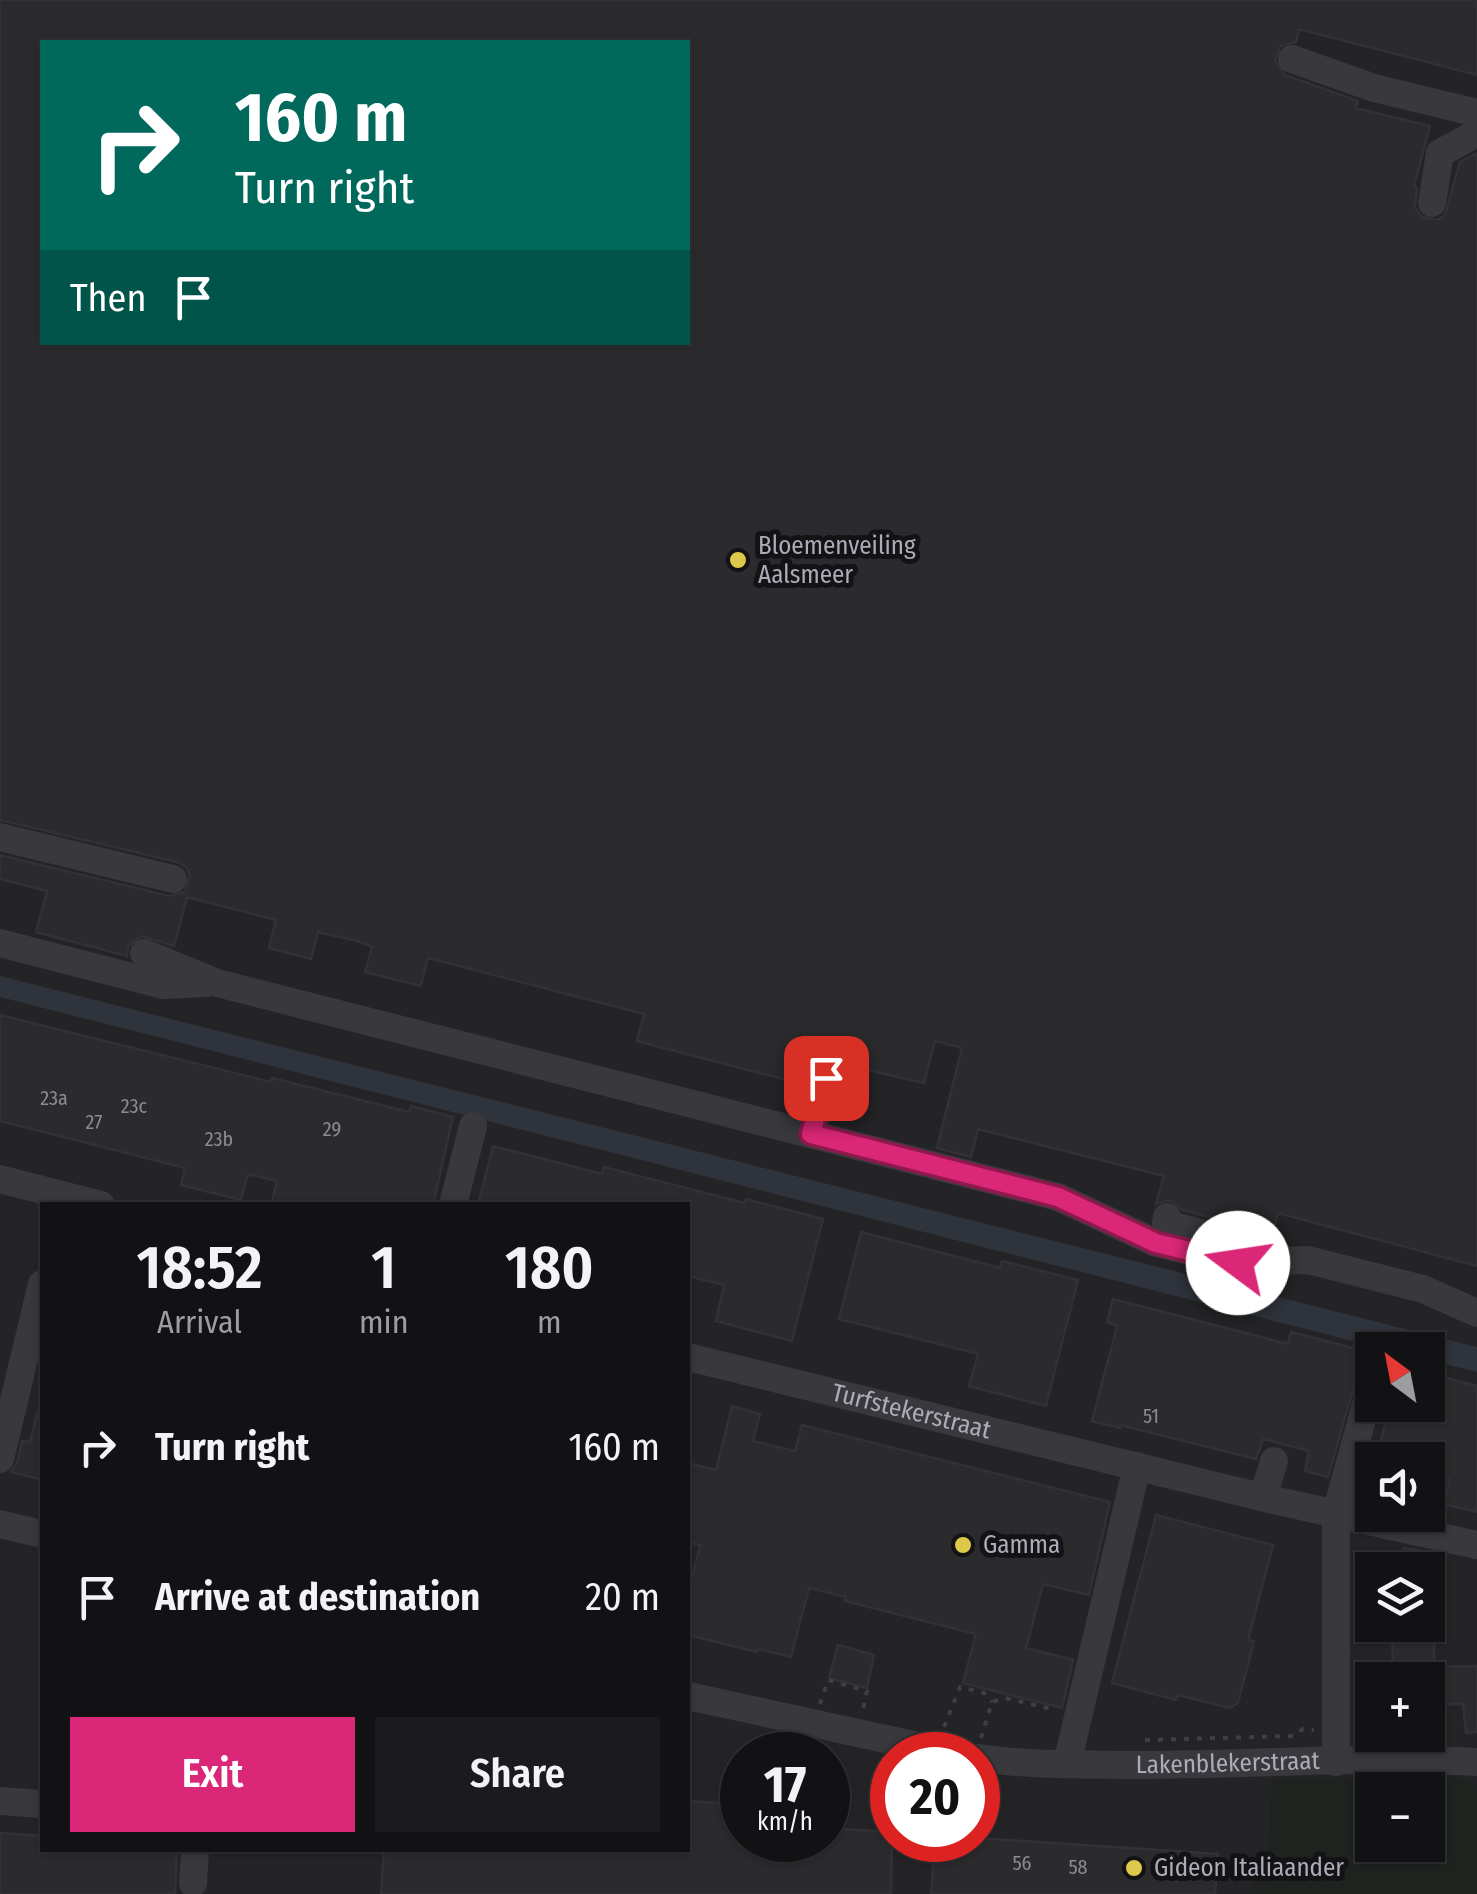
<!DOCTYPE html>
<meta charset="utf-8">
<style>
:root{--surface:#121113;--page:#1b1a1c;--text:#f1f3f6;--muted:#9c9da0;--line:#313133;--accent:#db2777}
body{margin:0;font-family:"Fira Sans Condensed",sans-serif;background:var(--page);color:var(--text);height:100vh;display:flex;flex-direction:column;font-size:38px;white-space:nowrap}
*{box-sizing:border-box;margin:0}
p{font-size:32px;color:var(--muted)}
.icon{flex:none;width:55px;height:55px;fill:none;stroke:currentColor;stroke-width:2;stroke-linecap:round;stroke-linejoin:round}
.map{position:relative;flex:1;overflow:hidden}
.drawer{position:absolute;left:40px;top:1202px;width:650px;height:650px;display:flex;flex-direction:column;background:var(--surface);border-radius:0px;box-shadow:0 2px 8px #0004,0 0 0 2px var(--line)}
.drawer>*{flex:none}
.banner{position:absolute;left:40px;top:40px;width:650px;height:305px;border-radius:0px;box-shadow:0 2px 8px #0004,0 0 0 2px var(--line);background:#00695c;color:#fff;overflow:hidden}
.needle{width:65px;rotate:328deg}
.controls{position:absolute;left:1355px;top:1332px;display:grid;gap:20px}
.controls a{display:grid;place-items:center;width:90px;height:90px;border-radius:0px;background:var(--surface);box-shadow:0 2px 8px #0004,0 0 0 2px var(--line);font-size:50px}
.speed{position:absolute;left:720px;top:1732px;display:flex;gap:20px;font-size:50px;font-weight:700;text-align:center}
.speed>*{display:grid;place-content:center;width:130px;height:130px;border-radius:50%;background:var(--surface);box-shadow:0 2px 8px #0004,0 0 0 2px var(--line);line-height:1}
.speed small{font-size:25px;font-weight:400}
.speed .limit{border:15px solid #d22;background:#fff;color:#111}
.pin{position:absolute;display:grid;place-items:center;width:85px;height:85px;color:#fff;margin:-42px;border-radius:20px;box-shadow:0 5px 15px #0006}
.me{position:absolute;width:110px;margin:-55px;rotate:284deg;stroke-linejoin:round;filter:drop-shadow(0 0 8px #0008)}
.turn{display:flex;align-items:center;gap:35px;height:210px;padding:0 30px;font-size:45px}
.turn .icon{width:130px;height:130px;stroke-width:2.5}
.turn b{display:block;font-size:70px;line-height:85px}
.then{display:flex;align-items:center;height:95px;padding:0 30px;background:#0003;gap:20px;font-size:38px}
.eta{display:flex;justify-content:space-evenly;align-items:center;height:170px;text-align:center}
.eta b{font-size:60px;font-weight:600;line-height:70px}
.cta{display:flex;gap:20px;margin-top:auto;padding:20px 30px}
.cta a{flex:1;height:115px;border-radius:0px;background:var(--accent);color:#fff;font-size:40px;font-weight:600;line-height:115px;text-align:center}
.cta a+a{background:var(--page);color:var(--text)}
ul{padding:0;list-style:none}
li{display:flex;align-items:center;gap:30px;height:150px;padding:0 30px}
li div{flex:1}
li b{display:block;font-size:38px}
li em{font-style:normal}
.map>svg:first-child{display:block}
</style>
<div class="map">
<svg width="1477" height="1894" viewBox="0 0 1477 1894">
<rect width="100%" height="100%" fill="#181719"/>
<path fill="#242326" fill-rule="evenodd" d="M 0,0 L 1477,0 L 1477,1826 L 1428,1790 L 1372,1790 L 1282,1894 L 0,1894 ZM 42,42 L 688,42 L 688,342 L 42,342 ZM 42,1205 L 688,1205 L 688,1850 L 42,1850 ZM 1372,1350 L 1428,1350 L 1428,1405 L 1372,1405 ZM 1372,1460 L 1428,1460 L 1428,1515 L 1372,1515 ZM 1372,1570 L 1428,1570 L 1428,1625 L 1372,1625 ZM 1372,1680 L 1428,1680 L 1428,1735 L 1372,1735 ZM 742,1755 L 828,1755 L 828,1840 L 742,1840 ZM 892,1755 L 978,1755 L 978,1840 L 892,1840 Z"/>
<path fill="#1e2320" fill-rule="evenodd" d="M 1459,1777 L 1477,1785 L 1477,1894 L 1255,1894 L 1257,1860 L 1269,1846 L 1272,1778 ZM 1428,1790 L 1428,1845 L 1372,1845 L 1372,1790 Z"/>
<path fill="#2f333b" d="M 0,976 L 1477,1347 L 1477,1372 L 1428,1360 L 1428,1350 L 1388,1350 L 0,997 Z"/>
<path fill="#2b2a2d" stroke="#323135" stroke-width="2.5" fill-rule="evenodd" d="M 0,0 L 1477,0 L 1477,75 L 1299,29 L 1296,42 L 1280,46 L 1275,61 L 1285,75 L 1358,101 L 1356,108 L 1430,126 L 1414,186 L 1417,188 L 1415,208 L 1422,217 L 1437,220 L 1445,215 L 1460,162 L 1477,153 L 1477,1266 L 1278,1213 L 1272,1234 L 1183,1210 L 1170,1200 L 1156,1204 L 1164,1176 L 978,1129 L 971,1157 L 937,1148 L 962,1048 L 935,1041 L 924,1083 L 821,1059 L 809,1074 L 794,1064 L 790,1081 L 637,1041 L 644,1014 L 428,958 L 421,986 L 365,972 L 372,947 L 358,941 L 318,932 L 311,959 L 269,948 L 276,920 L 187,897 L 174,946 L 141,936 L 128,946 L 127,956 L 36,932 L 47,891 L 0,879 L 0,855 L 169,896 L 185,892 L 190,875 L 186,867 L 177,862 L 0,820 ZM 42,42 L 688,42 L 688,342 L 42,342 Z
M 0,1015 L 271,1082 L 272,1078 L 409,1112 L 411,1106 L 453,1117 L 433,1205 L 271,1205 L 277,1181 L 248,1174 L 241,1200 L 181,1185 L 185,1168 L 0,1121 Z
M 493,1146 L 602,1174 L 604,1167 L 745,1203 L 746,1199 L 823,1219 L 792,1341 L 716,1321 L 724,1285 L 688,1276 L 688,1205 L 478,1205 Z
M 861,1232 L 1000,1268 L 1002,1261 L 1078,1280 L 1046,1406 L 969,1386 L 978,1354 L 839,1319 Z
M 1113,1299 L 1288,1344 L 1291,1332 L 1364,1351 L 1328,1477 L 1305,1471 L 1309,1451 L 1263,1439 L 1256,1459 L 1120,1425 L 1120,1428 L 1092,1421 L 1117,1326 L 1107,1322 Z
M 1428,1373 L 1477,1386 L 1477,1512 L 1444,1504 L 1450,1480 L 1428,1474 L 1428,1460 L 1376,1460 L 1390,1405 L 1428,1405 Z
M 732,1406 L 760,1414 L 753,1441 L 795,1451 L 802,1425 L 1110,1502 L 1089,1595 L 1043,1584 L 1026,1648 L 1073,1660 L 1062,1708 L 963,1683 L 976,1634 L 845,1601 L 846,1597 L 809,1588 L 791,1657 L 758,1649 L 757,1652 L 688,1635 L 688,1594 L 700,1545 L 688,1542 L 688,1463 L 716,1470 Z
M 37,1413 L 42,1414 L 42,1480 L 11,1472 L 17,1463 L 22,1441 L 30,1442 Z
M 1156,1515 L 1273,1545 L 1248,1640 L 1254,1641 L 1238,1703 L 1230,1708 L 1178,1695 L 1176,1700 L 1112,1683 Z
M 1404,1548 L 1418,1550 L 1419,1554 L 1432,1554 L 1433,1570 L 1390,1570 L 1390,1555 L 1404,1555 Z
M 1392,1625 L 1434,1625 L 1434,1667 L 1477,1666 L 1477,1732 L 1466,1733 L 1463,1704 L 1428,1705 L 1428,1680 L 1393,1680 Z
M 838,1645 L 874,1655 L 867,1688 L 829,1678 Z
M 688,1801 L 742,1805 L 742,1840 L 828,1840 L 828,1828 L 892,1832 L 891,1894 L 381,1894 L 384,1850 L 688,1850 Z
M 0,1833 L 42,1836 L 42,1850 L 177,1850 L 175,1894 L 0,1894 Z
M 978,1838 L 1218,1854 L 1215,1894 L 931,1894 L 935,1840 Z"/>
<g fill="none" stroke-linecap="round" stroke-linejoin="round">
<path stroke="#3f3f44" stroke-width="4" stroke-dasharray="5 8" stroke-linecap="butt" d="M 1366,1703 L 1358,1708 L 1372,1728
M 820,1704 L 828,1680 L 867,1691 L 863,1709
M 944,1727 L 960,1687 L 984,1693 L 992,1702
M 1358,1729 L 1372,1729
M 981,1738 L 992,1702 L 1005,1698 L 1051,1709
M 1145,1740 L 1293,1736 L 1303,1729 L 1314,1730"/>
<g stroke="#39393d" stroke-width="28">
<path d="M 1292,59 L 1374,88 L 1477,113"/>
<path d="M 1432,203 L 1440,153 L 1477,133"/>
<path d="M 0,837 L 173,879"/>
<path d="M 0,943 L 163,985 L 206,983"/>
<path d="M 144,953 L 217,983 L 1058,1197 L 1156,1243 L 1238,1263 L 1308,1260 L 1423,1289 L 1477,1313"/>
<path d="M 811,1134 L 826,1078"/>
<path d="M 0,1179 L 101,1205"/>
<path d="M 453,1205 L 473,1126"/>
<path d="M 1167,1217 L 1166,1224 L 1277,1253"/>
<path id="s1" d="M 688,1357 L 1269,1499 L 1477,1545"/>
<path d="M 0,1459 L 42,1284"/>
<path d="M 1263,1497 L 1274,1461"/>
<path d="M 0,1524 L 42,1534"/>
<path d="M 688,1696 L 959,1755"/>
<path id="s2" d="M 978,1758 C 1026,1765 1074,1764 1123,1765 C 1241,1766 1359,1755 1477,1762"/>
<path d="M 1336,1762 L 1336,1513 L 1372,1383"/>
<path d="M 1067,1764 L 1137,1466"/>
<path d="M 0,1801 L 42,1804"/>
<path d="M 193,1883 L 195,1850"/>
</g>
</g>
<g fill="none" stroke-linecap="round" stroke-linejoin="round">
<defs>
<path id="route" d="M 826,1078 L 811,1134 L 1058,1197 L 1156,1243 L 1238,1263"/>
</defs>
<use href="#route" stroke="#8e194d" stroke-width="25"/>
<use href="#route" stroke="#db2777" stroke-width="18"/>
</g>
<g fill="#ddc84b" stroke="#131214" stroke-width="4">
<circle cx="738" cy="560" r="10"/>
<circle cx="963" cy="1545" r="10"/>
<circle cx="1134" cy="1868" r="10"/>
</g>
<g text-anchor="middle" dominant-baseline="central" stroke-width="10" stroke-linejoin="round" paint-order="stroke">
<g font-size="20" fill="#8a8b94">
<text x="54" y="1098">23a</text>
<text x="134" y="1106">23c</text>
<text x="94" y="1122">27</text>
<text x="332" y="1129">29</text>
<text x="219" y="1139">23b</text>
<text x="1151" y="1416">51</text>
<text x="1022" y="1863">56</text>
<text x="1078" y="1867">58</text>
</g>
<g font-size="25" fill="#abacb7" stroke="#131214" text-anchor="start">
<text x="758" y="546">Bloemenveiling<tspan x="758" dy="29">Aalsmeer</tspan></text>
<text x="983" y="1545">Gamma</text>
<text x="1154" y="1868">Gideon Italiaander</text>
</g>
<g font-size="25" fill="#abacb7" stroke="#131214">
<text stroke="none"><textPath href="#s1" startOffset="230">Turfstekerstraat</textPath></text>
<text stroke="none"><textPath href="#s2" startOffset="250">Lakenblekerstraat</textPath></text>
</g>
</g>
</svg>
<div class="controls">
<a><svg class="needle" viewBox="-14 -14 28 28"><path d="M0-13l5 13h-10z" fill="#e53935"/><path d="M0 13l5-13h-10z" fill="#9c9da0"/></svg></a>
<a><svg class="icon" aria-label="sound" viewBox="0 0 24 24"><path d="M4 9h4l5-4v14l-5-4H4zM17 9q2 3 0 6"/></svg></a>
<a><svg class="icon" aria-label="layers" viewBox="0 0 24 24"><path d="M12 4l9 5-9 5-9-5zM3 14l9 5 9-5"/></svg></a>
<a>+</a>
<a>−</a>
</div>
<div class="speed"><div>17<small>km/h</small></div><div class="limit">20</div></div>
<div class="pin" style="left:826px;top:1078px;background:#d93025"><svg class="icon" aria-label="arrive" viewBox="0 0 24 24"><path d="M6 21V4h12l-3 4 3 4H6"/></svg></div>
<svg class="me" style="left:1238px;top:1263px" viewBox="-20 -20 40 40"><circle r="19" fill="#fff"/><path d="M0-13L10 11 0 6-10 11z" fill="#db2777"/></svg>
<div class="banner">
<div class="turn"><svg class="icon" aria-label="right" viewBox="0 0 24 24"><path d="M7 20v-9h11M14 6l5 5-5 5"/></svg><div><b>160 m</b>Turn right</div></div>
<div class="then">Then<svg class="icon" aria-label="arrive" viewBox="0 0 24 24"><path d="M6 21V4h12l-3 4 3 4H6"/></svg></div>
</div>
<section class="drawer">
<div class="eta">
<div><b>18:52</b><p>Arrival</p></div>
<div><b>1</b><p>min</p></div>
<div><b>180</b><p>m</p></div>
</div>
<ul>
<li><svg class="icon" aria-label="right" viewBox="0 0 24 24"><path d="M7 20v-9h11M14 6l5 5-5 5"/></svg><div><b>Turn right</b></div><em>160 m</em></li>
<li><svg class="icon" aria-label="arrive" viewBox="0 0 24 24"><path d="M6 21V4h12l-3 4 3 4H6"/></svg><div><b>Arrive at destination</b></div><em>20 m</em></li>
</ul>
<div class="cta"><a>Exit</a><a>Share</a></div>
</section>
</div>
